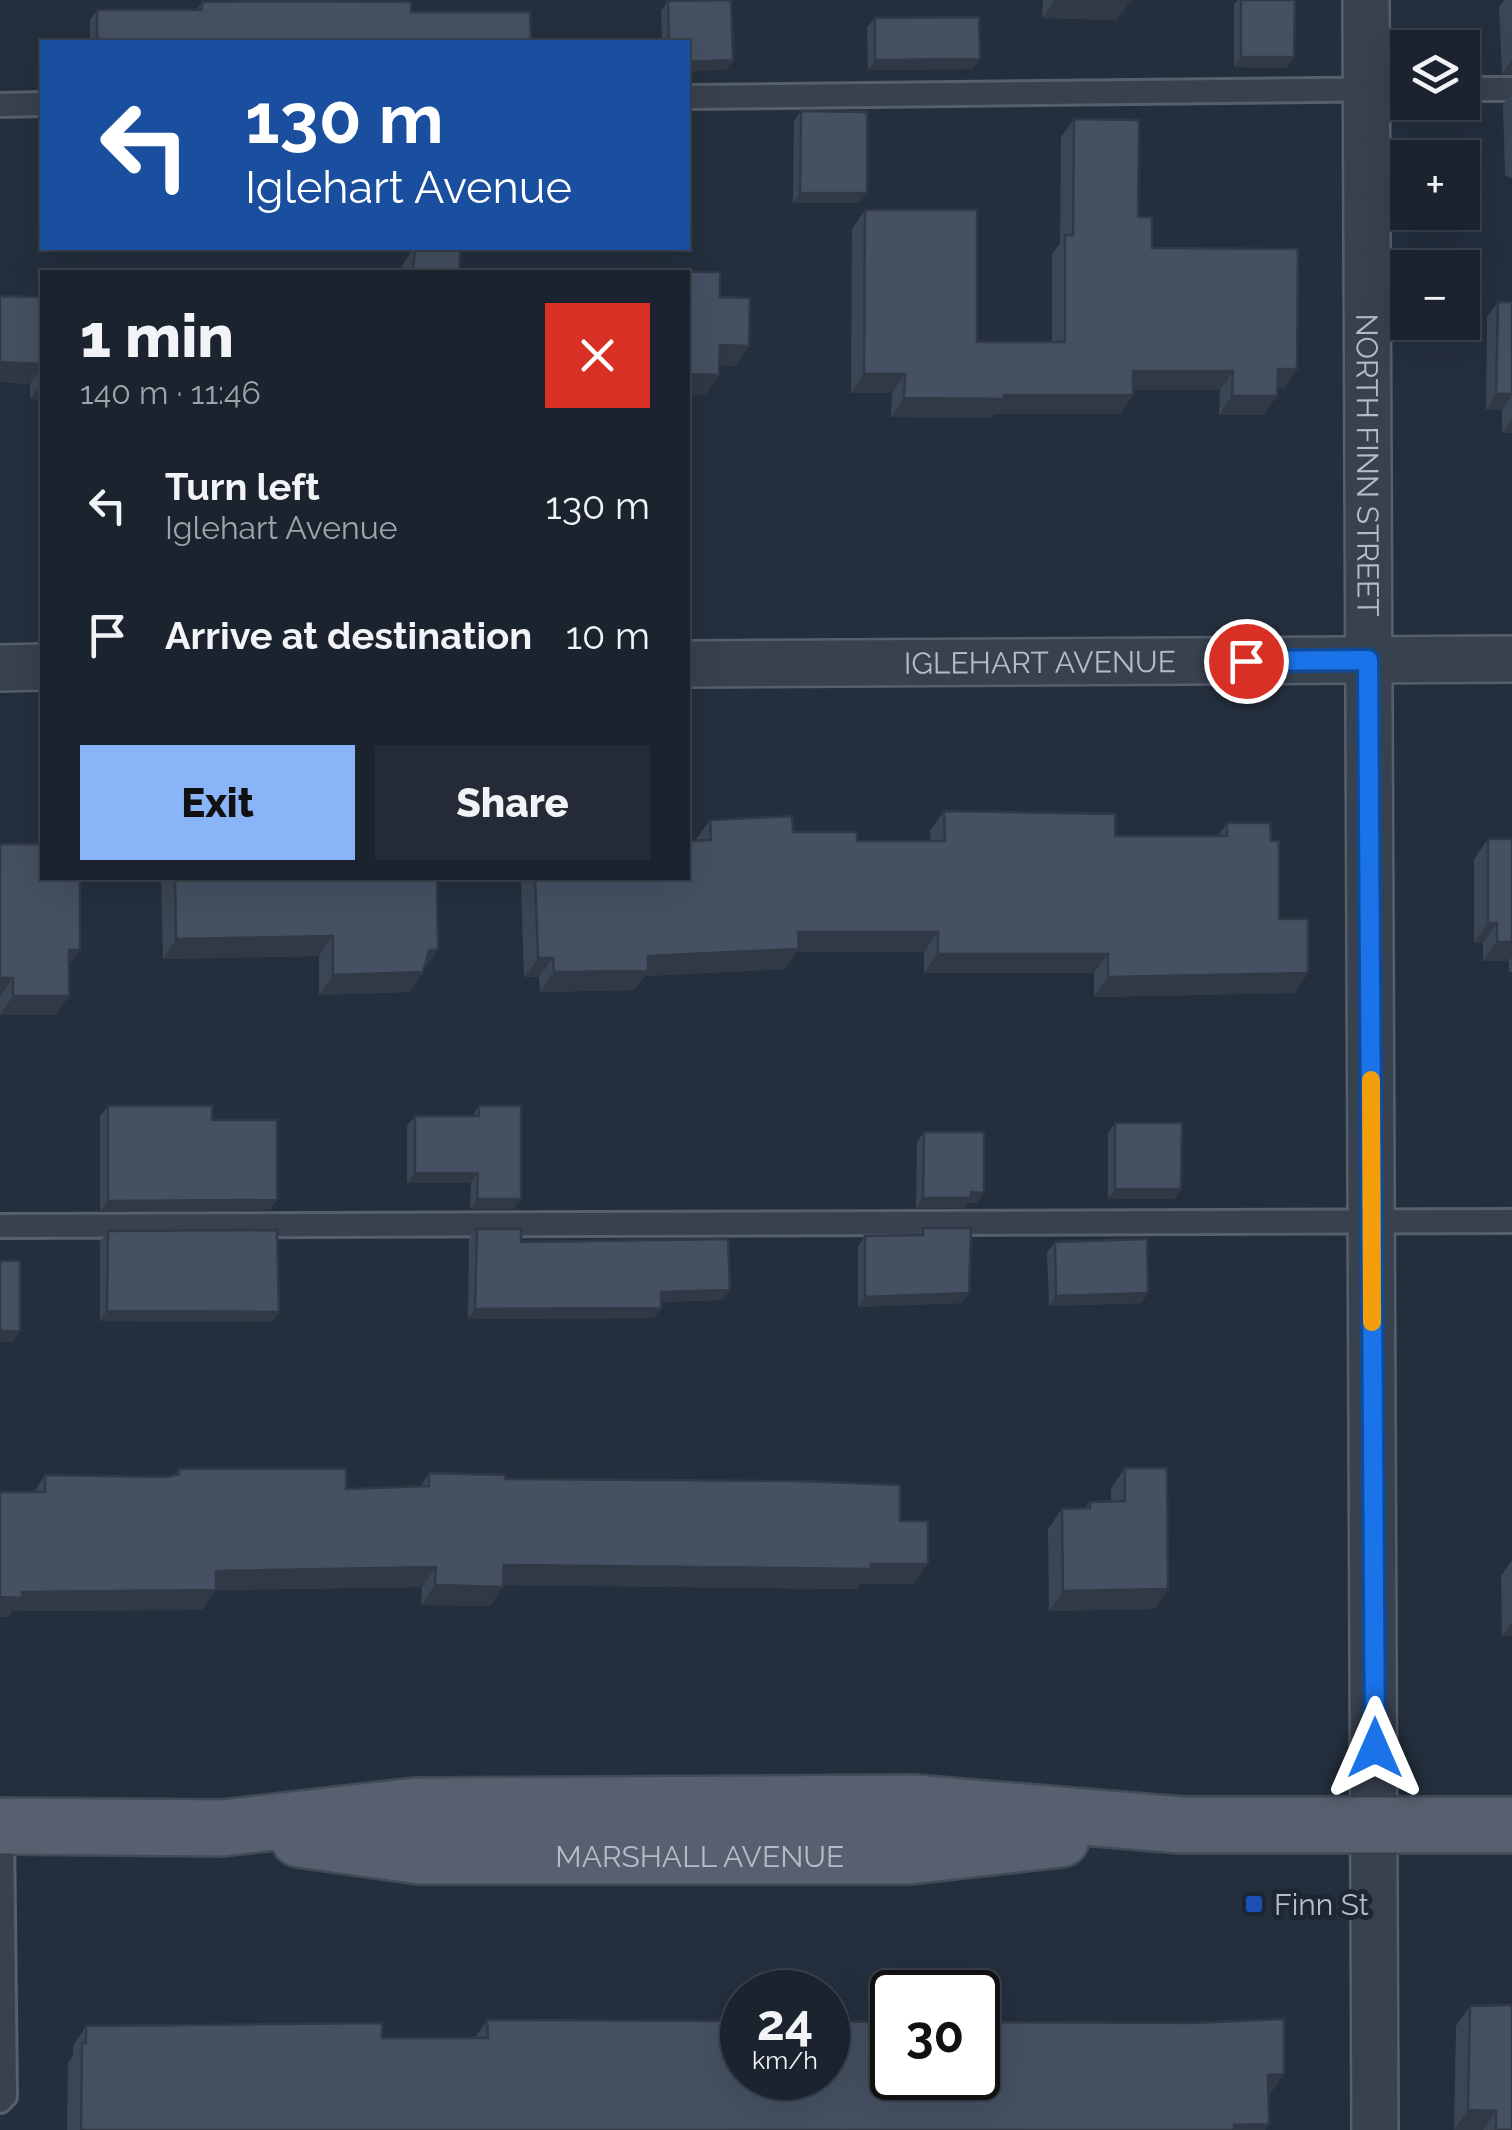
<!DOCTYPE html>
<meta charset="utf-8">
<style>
:root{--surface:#1b232e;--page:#242b36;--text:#f1f3f6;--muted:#a0a4aa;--line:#39404a;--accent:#8ab4f8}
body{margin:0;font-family:Raleway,sans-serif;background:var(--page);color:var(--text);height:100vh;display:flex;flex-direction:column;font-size:38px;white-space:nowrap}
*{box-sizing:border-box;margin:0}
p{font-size:32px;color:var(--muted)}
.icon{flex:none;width:55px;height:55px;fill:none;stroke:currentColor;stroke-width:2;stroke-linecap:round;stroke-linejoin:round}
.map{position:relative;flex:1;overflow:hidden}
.panel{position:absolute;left:40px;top:270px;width:650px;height:610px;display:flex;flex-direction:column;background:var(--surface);border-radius:0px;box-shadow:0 10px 40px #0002,0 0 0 2px var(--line)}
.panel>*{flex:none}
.top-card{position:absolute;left:40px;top:40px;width:650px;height:210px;border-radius:0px;box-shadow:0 10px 40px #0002,0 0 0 2px var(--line);background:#1a4fa0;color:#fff;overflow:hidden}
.fabs{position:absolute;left:1390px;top:30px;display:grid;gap:20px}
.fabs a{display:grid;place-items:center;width:90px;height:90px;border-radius:0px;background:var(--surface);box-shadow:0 10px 40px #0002,0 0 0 2px var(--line);font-size:50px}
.speed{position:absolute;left:720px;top:1970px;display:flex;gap:20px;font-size:50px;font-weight:700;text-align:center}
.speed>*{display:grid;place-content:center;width:130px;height:130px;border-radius:50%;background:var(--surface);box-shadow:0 10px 40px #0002,0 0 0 2px var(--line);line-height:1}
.speed small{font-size:25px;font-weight:400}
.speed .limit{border:5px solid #111;border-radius:15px;background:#fff;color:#111}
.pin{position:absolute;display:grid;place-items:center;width:85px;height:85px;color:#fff;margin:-42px;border:5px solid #fff;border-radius:50%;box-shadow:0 2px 10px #0007}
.me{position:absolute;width:110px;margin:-55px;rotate:0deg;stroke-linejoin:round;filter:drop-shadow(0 0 8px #0008)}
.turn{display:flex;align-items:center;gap:35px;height:210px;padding:0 40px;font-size:45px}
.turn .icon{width:130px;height:130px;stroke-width:2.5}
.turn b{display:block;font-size:70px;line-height:85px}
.round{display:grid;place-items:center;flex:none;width:105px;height:105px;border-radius:0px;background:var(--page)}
.headline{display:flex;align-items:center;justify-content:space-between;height:170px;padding:0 40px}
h1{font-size:60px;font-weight:800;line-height:75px}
.button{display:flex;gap:20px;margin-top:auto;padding:20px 40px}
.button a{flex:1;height:115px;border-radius:0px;background:var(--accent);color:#111;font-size:40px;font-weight:800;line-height:115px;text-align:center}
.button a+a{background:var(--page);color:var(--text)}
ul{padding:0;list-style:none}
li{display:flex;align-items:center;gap:30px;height:130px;padding:0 40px}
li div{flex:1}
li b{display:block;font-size:38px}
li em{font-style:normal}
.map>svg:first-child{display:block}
</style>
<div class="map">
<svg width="1512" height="2130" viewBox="0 0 1512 2130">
<rect width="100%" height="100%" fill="#242f3e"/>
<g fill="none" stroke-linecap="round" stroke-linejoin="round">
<defs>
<path id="lane" d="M 1462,89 L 1512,89
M 688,97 L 1408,89
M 0,105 L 42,104
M 0,1226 L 1512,1221
M 0,2101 L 5,2096 L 2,1826"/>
<g id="street">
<path id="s1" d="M 1366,0 L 1375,2130"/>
<path id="s2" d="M 688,664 L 1512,659"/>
<path d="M 0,668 L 42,667"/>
</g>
<g id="primary">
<path d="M 0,1826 L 222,1828 L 415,1806 L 914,1803 L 1181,1825 L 1512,1825"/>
<path id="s3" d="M 299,1839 L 420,1856 L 910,1856 L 1061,1839"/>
</g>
</defs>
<use href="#lane" stroke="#565f6c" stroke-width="28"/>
<use href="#street" stroke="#565f6c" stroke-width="50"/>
<use href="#primary" stroke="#414a57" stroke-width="60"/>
<use href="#lane" stroke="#38414e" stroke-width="22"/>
<use href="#street" stroke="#38414e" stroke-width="45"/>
<use href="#primary" stroke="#56606e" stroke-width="55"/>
</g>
<path fill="#3b4654" d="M 1043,0 L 1130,0 L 1117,20 L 1042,18 Z
M 1238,0 L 1295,0 L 1287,68 L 1234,67 L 1234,5 Z
M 1504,0 L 1512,0 L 1512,75 L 1502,74 L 1499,7 Z
M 668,1 L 733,60 L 726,70 L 688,42 L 662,42 L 661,11 Z
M 202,2 L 411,12 L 531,42 L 90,42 L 90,20 L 97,10 L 197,10 Z
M 875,18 L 973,69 L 868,70 L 867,28 Z
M 1512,91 L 1512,178 L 1511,178 L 1505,175 L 1503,104 Z
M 801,111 L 859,203 L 793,203 L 794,121 Z
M 1074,119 L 1138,217 L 1152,248 L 1297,369 L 1284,388 L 1277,388 L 1264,415 L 1219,415 L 1220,390 L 1133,390 L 1120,414 L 994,414 L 991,418 L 891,417 L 892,393 L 851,393 L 852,229 L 865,210 L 977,342 L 1052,342 L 1052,254 L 1060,243 L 1061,137 Z
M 414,248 L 460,248 L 460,270 L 720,272 L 720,297 L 750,298 L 749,346 L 735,366 L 719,365 L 719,375 L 705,395 L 688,394 L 688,272 L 401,272 L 401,267 Z
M 0,296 L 42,297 L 42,400 L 30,399 L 30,384 L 0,382 Z
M 1498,302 L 1512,302 L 1512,433 L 1502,433 L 1502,410 L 1486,410 L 1487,317 Z
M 944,811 L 1115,836 L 1218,836 L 1227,823 L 1271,841 L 1279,919 L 1308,973 L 1294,993 L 1094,997 L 1094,973 L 924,973 L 924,952 L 797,952 L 785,969 L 645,976 L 634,990 L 540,992 L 539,977 L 524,977 L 521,883 L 525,878 L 688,878 L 696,839 L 710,820 L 857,841 L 931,841 L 930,831 Z
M 1488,839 L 1512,839 L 1512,972 L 1509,972 L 1509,961 L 1483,961 L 1483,943 L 1474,943 L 1474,859 Z
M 0,844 L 69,965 L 69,996 L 55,1015 L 0,1015 Z
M 161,878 L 437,878 L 423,972 L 410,992 L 319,995 L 319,956 L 163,959 Z
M 108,1106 L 212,1120 L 270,1210 L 100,1211 L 100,1116 Z
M 479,1106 L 514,1209 L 470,1209 L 471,1183 L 407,1183 L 407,1126 L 415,1116 L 472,1116 Z
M 1115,1123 L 1174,1199 L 1108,1199 L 1108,1133 Z
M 924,1132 L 977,1203 L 968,1203 L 964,1208 L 916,1208 L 917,1142 Z
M 923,1228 L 962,1303 L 858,1307 L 858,1246 L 865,1236 L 918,1235 Z
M 477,1229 L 521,1242 L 730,1290 L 722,1300 L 661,1302 L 661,1308 L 654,1318 L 468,1319 L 469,1239 Z
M 108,1231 L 279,1312 L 272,1322 L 100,1321 L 100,1241 Z
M 1055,1242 L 1148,1293 L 1141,1303 L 1049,1306 L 1047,1252 Z
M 1125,1468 L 1155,1609 L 1049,1611 L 1048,1529 L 1062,1509 L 1085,1508 L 1090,1502 L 1111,1501 L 1111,1488 Z
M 179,1469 L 346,1489 L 420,1487 L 429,1473 L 505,1479 L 900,1521 L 914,1584 L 860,1584 L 857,1589 L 503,1585 L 490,1606 L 421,1605 L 422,1587 L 216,1590 L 202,1610 L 12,1611 L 8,1617 L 34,1492 L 45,1475 L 167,1477 L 175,1475 Z
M 1512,1560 L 1512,1636 L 1502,1636 L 1501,1576 Z
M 1470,2006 L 1512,2130 L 1454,2130 L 1456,2026 Z
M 487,2020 L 1284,2074 L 1270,2094 L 1269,2094 L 1265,2130 L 67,2130 L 68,2063 L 73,2056 L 73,2046 L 86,2026 L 382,2038 L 475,2038 Z"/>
<path fill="#303945" d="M 1055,0 L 1130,2 L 1117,20 L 1042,18 Z
M 1241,57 L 1294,57 L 1287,68 L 1234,67 Z
M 980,59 L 973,69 L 868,70 L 875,60 Z
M 733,60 L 726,70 L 688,72 L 688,62 Z
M 1512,60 L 1512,75 L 1502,74 Z
M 800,193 L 867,193 L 859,203 L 793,203 Z
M 720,345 L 749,346 L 735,366 L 706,365 Z
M 0,362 L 42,364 L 42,366 L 30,384 L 0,382 Z
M 1278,369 L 1297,369 L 1284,388 L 1264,388 Z
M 1133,371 L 1233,371 L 1220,390 L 1120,390 Z
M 688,374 L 719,375 L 705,395 L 688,394 Z
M 864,374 L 905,374 L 892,393 L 851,393 Z
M 42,382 L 42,400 L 30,399 Z
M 1496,394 L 1512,394 L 1512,395 L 1502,410 L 1486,410 Z
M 1004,395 L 1133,395 L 1120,414 L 994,414 L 991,418 L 891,417 L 904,398 Z
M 1232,396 L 1277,396 L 1264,415 L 1219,415 Z
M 1512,419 L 1512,433 L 1502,433 Z
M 1488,923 L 1497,923 L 1483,943 L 1474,943 Z
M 798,932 L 938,932 L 924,952 L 797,952 L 785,969 L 645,976 L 634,990 L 540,992 L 554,972 Z
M 333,936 L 319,956 L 163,959 L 176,939 Z
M 1497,942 L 1512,942 L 1512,957 L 1509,961 L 1483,961 Z
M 69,950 L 80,950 L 66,970 Z
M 429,950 L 438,950 L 424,970 Z
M 938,954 L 1108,954 L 1094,973 L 924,973 Z
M 538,958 L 553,958 L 539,977 L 524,977 Z
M 423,972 L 410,992 L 319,995 L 333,975 Z
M 1308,973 L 1294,993 L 1094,997 L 1108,977 Z
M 0,978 L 13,978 L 0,996 Z
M 13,996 L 69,996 L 55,1015 L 0,1015 Z
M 415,1173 L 478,1173 L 471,1183 L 407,1183 Z
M 1115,1189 L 1181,1189 L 1174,1199 L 1108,1199 Z
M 971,1192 L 984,1193 L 977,1203 L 968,1203 L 964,1208 L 916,1208 L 923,1198 Z
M 477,1199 L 521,1199 L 514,1209 L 470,1209 Z
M 277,1200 L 270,1210 L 100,1211 L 108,1201 Z
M 730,1290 L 722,1300 L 654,1302 L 661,1292 Z
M 969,1293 L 962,1303 L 858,1307 L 865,1297 Z
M 1148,1293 L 1141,1303 L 1049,1306 L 1056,1296 Z
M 661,1308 L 654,1318 L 468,1319 L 475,1309 Z
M 107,1311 L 279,1312 L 272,1322 L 100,1321 Z
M 0,1331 L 20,1331 L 13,1342 L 0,1342 Z
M 928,1564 L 914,1584 L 860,1584 L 857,1589 L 490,1585 L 504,1565 Z
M 436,1567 L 422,1587 L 206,1590 L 216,1590 L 202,1610 L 12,1611 L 8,1617 L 0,1617 L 0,1597 L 22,1592 L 216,1571 Z
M 435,1585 L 503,1587 L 490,1606 L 421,1605 Z
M 1168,1589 L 1155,1609 L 1049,1611 L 1063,1591 Z
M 1512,1622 L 1512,1636 L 1502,1636 Z
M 1284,2074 L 1270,2094 L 1255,2095 L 1268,2075 Z
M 1468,2110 L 1496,2111 L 1483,2130 L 1454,2130 Z
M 1269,2124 L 1265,2130 L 1231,2130 L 1234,2125 Z"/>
<path fill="#455162" stroke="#303945" stroke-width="2.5" d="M 731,0 L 733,60 L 688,62 L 688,42 L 669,42 L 668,1 Z
M 1064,0 L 1130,0 L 1130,2 Z
M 1241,0 L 1295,0 L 1294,57 L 1241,57 Z
M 278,1 L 411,2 L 411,12 L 530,12 L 531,42 L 97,42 L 97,10 L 202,10 L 202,2 Z
M 979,17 L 980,59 L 875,60 L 875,18 Z
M 801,111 L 867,112 L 867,193 L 800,193 Z
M 1074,119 L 1139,120 L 1138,217 L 1152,217 L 1152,248 L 1298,249 L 1297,369 L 1278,369 L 1277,396 L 1232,396 L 1233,371 L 1133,371 L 1133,395 L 1004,395 L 1004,399 L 904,398 L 905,374 L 864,374 L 865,210 L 977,210 L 977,342 L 1065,342 L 1065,235 L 1073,235 Z
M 415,248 L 460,248 L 460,270 L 720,272 L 720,297 L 750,298 L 749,346 L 720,345 L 719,375 L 688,374 L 688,272 L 413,272 Z
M 0,296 L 42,297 L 42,364 L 0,362 Z
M 1498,302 L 1512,302 L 1512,394 L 1496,394 Z
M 944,811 L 1115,814 L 1115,836 L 1227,836 L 1227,823 L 1270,823 L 1271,841 L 1279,841 L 1279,919 L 1308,919 L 1308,973 L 1108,977 L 1108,954 L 938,954 L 938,932 L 798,932 L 799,949 L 648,956 L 648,971 L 554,972 L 553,958 L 538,958 L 535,878 L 688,878 L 688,841 L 711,840 L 710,820 L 792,816 L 793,832 L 857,832 L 857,841 L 945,841 Z
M 1488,839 L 1512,839 L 1512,942 L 1497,942 L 1497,923 L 1488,923 Z
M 0,844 L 42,844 L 42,878 L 80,878 L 80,950 L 69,950 L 69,996 L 13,996 L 13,978 L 0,978 Z
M 175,878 L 437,878 L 438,950 L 429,950 L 423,972 L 333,975 L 333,936 L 176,939 Z
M 108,1106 L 212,1106 L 212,1120 L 277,1120 L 277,1200 L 108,1201 Z
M 479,1106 L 521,1106 L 521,1199 L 477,1199 L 478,1173 L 415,1173 L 415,1116 L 479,1116 Z
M 1115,1123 L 1182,1123 L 1181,1189 L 1115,1189 Z
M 924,1132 L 984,1132 L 984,1193 L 971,1192 L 971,1198 L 923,1198 Z
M 923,1228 L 971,1228 L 969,1293 L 865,1297 L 865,1236 L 923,1235 Z
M 477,1229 L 521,1229 L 521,1242 L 728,1239 L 730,1290 L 661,1292 L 661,1308 L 475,1309 Z
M 277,1230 L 279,1312 L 107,1311 L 108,1231 Z
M 1147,1239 L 1148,1293 L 1056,1296 L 1055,1242 Z
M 0,1261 L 20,1261 L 20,1331 L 0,1331 Z
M 1125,1468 L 1167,1468 L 1168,1589 L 1063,1591 L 1062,1509 L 1090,1508 L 1090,1502 L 1125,1501 Z
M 179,1469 L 346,1469 L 346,1489 L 429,1486 L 429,1473 L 505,1475 L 505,1479 L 801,1481 L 900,1485 L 900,1521 L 928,1521 L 928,1564 L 871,1564 L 871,1569 L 504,1565 L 503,1587 L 435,1585 L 436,1567 L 216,1571 L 216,1590 L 22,1592 L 22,1598 L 0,1597 L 0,1492 L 45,1492 L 45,1475 L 167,1477 L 179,1474 Z
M 1512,2005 L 1512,2130 L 1496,2130 L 1496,2111 L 1468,2110 L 1470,2006 Z
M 1284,2019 L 1284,2074 L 1268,2075 L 1269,2124 L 1234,2125 L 1234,2130 L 81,2130 L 82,2043 L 86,2043 L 86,2026 L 382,2023 L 382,2038 L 488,2038 L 487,2020 L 742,2021 L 742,2078 L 828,2078 L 828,2021 L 892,2022 L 892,2078 L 978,2078 L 978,2022 L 1192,2023 Z"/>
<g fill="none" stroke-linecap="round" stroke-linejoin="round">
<defs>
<path id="route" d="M 1246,661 L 1368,660 L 1375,1748"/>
</defs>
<use href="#route" stroke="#114b97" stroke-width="25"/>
<use href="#route" stroke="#1a73e8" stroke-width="18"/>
<path stroke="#f59e0b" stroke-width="18" d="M 1371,1080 L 1372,1322"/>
</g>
<rect fill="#1a4fb4" stroke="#1d2633" stroke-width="4" x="1244" y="1894" width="20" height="20" rx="5"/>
<g text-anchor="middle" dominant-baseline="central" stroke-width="10" stroke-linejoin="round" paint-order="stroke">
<g font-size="30" fill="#b4bcc9" stroke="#1d2633">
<text stroke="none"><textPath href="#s1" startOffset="465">NORTH FINN STREET</textPath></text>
<text stroke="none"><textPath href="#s2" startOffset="352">IGLEHART AVENUE</textPath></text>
<text stroke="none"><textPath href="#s3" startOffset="402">MARSHALL AVENUE</textPath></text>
</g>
<g font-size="30" fill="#b4bcc9" stroke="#1d2633" text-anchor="start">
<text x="1274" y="1904">Finn St</text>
</g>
</g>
</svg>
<div class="fabs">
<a><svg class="icon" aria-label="layers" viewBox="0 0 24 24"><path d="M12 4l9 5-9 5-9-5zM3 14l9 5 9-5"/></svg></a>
<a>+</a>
<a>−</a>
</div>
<div class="speed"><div>24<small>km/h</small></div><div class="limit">30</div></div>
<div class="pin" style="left:1246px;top:661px;background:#d93025"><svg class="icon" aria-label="arrive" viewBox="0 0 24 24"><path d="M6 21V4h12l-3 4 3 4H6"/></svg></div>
<svg class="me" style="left:1375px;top:1748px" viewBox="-20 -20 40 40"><path d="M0-17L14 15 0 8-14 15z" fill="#1a73e8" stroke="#fff" stroke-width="4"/></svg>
<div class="top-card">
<div class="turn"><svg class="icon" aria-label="left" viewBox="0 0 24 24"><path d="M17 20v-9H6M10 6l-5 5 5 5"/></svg><div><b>130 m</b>Iglehart Avenue</div></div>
</div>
<section class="panel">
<div class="headline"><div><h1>1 min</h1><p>140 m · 11:46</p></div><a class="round" style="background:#d93025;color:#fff"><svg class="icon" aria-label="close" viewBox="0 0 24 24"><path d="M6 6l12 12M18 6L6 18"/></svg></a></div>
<ul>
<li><svg class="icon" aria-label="left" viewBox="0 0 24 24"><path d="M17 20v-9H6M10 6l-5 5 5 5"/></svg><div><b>Turn left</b><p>Iglehart Avenue</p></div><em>130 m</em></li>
<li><svg class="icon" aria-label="arrive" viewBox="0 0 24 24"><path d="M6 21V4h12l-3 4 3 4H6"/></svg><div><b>Arrive at destination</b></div><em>10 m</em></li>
</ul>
<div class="button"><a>Exit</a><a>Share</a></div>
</section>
</div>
